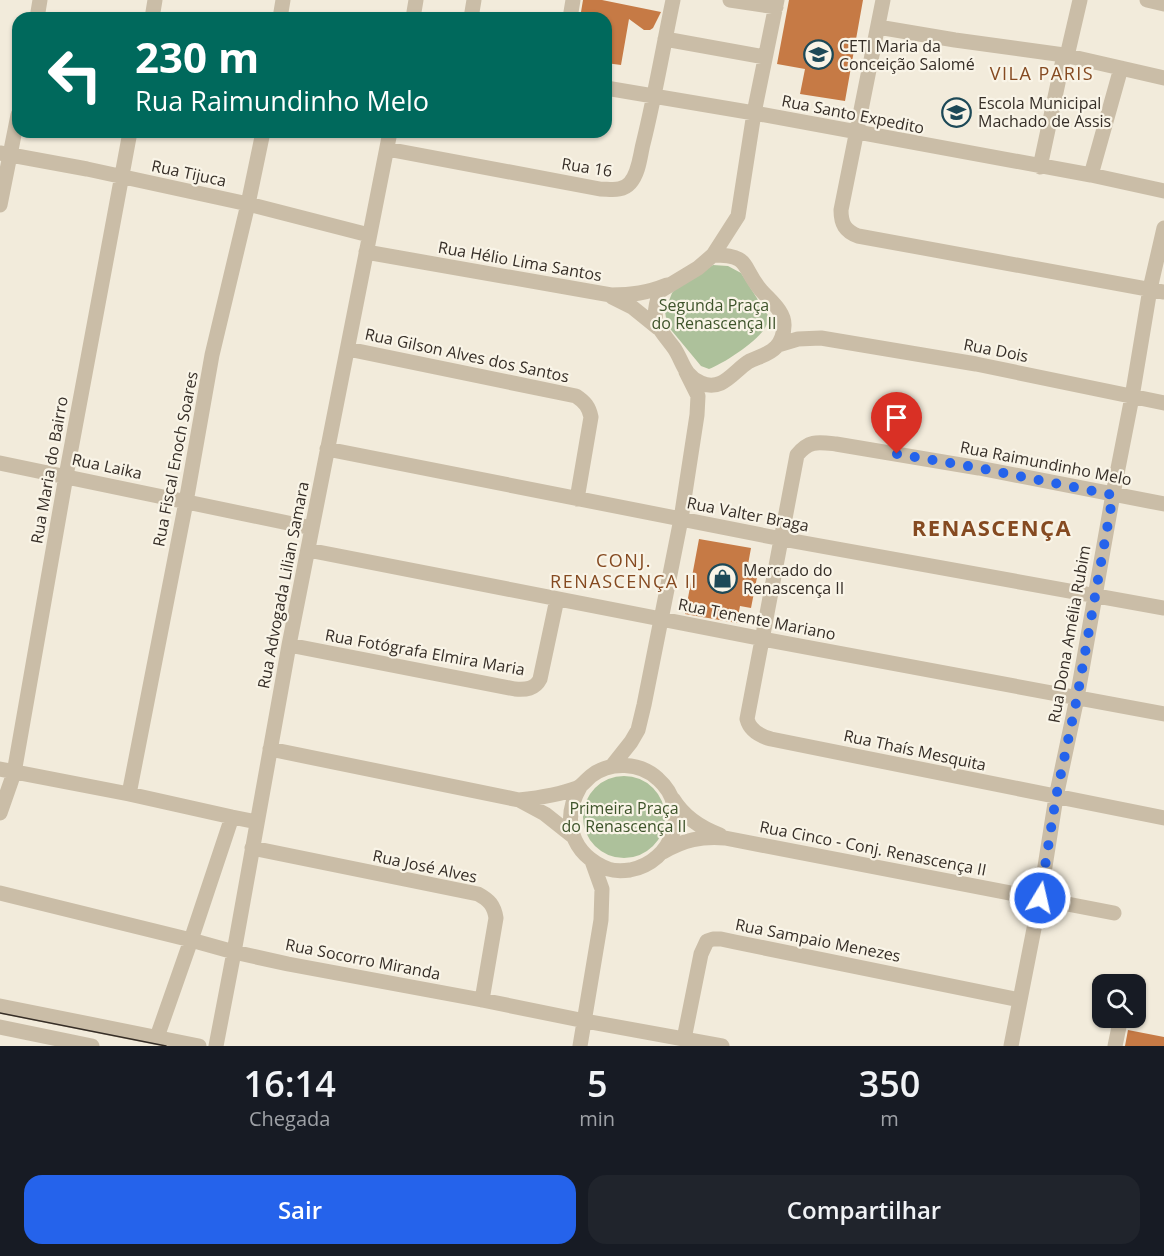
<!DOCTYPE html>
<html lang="pt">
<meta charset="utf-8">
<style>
:root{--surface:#171b24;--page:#20242c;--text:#f1f3f6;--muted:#9ea1a6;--accent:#2563eb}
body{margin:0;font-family:"Open Sans",sans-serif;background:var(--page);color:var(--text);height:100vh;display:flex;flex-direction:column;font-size:22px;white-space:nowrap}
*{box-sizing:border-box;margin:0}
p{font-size:20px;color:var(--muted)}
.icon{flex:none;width:33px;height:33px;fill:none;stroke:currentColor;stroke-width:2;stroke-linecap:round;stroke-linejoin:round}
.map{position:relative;height:1046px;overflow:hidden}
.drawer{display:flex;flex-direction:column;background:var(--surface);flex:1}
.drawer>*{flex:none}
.top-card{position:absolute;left:12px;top:12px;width:600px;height:126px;border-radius:18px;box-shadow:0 2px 4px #0004;background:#00695c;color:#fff;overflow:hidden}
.fabs{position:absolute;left:1092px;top:974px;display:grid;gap:12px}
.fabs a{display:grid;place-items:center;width:54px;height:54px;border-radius:12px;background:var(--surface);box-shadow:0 2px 4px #0004;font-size:30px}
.pin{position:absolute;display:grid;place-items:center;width:51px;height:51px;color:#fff;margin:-62px -26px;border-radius:50% 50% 50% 0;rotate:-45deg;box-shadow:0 0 6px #0007}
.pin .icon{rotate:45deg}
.me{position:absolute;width:66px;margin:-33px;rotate:9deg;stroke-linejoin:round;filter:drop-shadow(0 0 4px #0008)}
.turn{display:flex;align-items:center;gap:21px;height:126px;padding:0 24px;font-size:27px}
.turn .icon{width:78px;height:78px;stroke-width:2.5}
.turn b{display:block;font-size:42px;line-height:51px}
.eta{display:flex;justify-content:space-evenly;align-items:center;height:102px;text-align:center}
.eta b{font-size:36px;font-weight:600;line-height:42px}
.button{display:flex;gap:12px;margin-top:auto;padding:12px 24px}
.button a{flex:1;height:69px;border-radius:18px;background:var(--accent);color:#fff;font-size:24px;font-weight:600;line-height:69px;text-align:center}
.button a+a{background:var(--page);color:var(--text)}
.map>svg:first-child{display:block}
</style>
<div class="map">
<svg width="1164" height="1046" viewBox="0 0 1164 1046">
<rect width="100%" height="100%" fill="#f2ebdb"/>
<path fill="#adc19b" d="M 713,265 L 728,266 L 741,273 L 769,317 C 768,320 768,323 766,326 C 760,340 723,364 709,369 L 701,366 L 667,325 L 665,311 L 672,293 L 677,287 Z
M583 817a41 41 0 1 1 82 0a41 41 0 1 1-82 0Z"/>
<path fill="#c67a45" d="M 583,0 L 602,0 L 661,12 L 653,28 L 650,30 L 644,30 L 629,19 L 621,65 L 606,63 L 606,18 L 580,18 Z
M 789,0 L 863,0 L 845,101 L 800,94 L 805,69 L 777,64 Z
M 699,539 L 751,548 L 747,570 L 758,572 L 751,608 L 740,606 L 737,623 L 685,614 Z
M 1128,1030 L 1164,1037 L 1164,1046 L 1125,1046 Z"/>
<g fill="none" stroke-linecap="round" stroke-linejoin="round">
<path stroke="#cabda7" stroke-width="15" d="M 730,0 L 776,7
M 883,0 L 841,210 C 841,224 845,231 858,236 L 1164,292
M 1147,0 L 1164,4
M 37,18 L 40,0
M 152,18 L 155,0
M 280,18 L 283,0
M 413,18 L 416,0
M 471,18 L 474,0
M 570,18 L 573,0
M 878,27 L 955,40 L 1064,55 L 1164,78
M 665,39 L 765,57
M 1067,56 L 1080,0
M 606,88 L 754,113 L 1091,175 L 1164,191
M 387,149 L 600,189 C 611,189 622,192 630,183 C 639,173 640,156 643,144 C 655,96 663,48 673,0
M 0,153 L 87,169 L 248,204 L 369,235
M 1040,167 L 1064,55
M 1091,175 L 1121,68
M 0,205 L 18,115
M 366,252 L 611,295 C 632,295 647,293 667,285
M 713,255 C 751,255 741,266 760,289 C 769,300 785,311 784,326 C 784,333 781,342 776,347 C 769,355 757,357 748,362 C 733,372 722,392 701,383 C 683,375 683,361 674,348 C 656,324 650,322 660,291 L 698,268 Z
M 713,255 L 738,216 L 754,113 L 777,0
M 612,297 L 632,307 L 658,328
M 778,345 L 798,339 L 821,338 L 976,364 L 1164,403
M 348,349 L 576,396 C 585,402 589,407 591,417 L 577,499
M 327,449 L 782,539 L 1164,608
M 0,463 L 312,528
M 1164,504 L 979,468 L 836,444 C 818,442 809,440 797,455 L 747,719 C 750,731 760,736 771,739 L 1164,818
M 308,550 L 763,639 L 1164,714
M 289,645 L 515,689 C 526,690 535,689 540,679 L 557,599
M 270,749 L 519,800 C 538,798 559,795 577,788 C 583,785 586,780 591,776 C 610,761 640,762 658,779 C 692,809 673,862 630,870 C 623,871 614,871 608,869 C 571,854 561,820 580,787
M 612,766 L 631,742 L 638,730 L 644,705 L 681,519 L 697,415 L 698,396 L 686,372
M 0,769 L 129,794 L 232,817 L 257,822
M 129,794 L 186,502 L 212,355 L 248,204 L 263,132
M 673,799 C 684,817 701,828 720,835
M 519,800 L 545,814 L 574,837
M 0,813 L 14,773 L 66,476 L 130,132
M 252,848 L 478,894 C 489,900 494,905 496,918 L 482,1000
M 663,852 C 684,840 701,836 725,838 L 1114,913
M 0,893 L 191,940 L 234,952 L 288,964 L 482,1000 L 585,1021 L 722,1046
M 0,1006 L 199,1046
M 0,1027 L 92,1046
M 157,1037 L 191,940 L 232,817
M 684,1039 L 701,954 L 707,941 L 713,939 L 721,939 L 735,942 L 1020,1000
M 216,1046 L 234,952 L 289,645 L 390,132
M 580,1046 L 601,920 L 602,889 L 592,861
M 1011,1046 L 1040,898 L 1056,797 L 1077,698 L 1113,494 L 1132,397 L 1150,289 L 1164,228
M 1115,1046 L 1120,1022"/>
<path stroke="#362e27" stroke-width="1.5" d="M 0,1013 L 166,1046"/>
</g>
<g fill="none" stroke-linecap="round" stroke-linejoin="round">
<path stroke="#2563eb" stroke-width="10" stroke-dasharray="0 18" d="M 897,454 L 979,468 L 1113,495 L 1077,698 L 1056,797 L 1040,898"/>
</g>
<defs>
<symbol id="school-ring" viewBox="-11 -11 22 22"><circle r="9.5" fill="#f9f4e7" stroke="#1d4957" stroke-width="1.5"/><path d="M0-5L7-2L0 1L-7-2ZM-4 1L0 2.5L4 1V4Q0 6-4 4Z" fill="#1d4957"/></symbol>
<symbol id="shop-ring" viewBox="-11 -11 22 22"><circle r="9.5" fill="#f9f4e7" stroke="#1d4957" stroke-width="1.5"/><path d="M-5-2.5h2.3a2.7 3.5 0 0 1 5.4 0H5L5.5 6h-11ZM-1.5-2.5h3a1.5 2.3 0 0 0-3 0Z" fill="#1d4957"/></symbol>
</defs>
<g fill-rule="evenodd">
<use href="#school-ring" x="802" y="38" width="33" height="33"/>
<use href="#school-ring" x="940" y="96" width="33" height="33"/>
<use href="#shop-ring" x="706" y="562" width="33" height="33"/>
</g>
<g text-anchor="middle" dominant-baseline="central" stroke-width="4.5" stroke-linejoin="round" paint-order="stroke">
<g font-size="16" fill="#362e27" stroke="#f9f4e7" text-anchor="start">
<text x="839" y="46">CETI Maria da<tspan x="839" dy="18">Conceição Salomé</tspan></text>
<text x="978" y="103">Escola Municipal<tspan x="978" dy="18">Machado de Assis</tspan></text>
<text x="743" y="570">Mercado do<tspan x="743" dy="18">Renascença II</tspan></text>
</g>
<g font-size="16" fill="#362e27" stroke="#f9f4e7">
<text transform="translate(853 114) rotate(11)">Rua Santo Expedito</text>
<text transform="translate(587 167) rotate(9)">Rua 16</text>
<text transform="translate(189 173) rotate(12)">Rua Tijuca</text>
<text transform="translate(520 261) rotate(10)">Rua Hélio Lima Santos</text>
<text transform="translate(996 350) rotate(11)">Rua Dois</text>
<text transform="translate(467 355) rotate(12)">Rua Gilson Alves dos Santos</text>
<text transform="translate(175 459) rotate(-79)">Rua Fiscal Enoch Soares</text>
<text transform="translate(1046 463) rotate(11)">Rua Raimundinho Melo</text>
<text transform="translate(107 466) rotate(12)">Rua Laika</text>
<text transform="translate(49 470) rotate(-80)">Rua Maria do Bairro</text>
<text transform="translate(748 514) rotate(11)">Rua Valter Braga</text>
<text transform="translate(283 585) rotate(-79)">Rua Advogada Lilian Samara</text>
<text transform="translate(757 619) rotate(11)">Rua Tenente Mariano</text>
<text transform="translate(1069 634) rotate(-80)">Rua Dona Amélia Rubim</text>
<text transform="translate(425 652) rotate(10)">Rua Fotógrafa Elmira Maria</text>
<text transform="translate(915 750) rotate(12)">Rua Thaís Mesquita</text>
<text transform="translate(873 848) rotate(11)">Rua Cinco - Conj. Renascença II</text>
<text transform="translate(425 866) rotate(12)">Rua José Alves</text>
<text transform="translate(818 940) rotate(11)">Rua Sampaio Menezes</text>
<text transform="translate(363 959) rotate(11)">Rua Socorro Miranda</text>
</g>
<g font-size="16" fill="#3e542b" stroke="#f9f4e7">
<text x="714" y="305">Segunda Praça<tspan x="714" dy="18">do Renascença II</tspan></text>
<text x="624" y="808">Primeira Praça<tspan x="624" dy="18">do Renascença II</tspan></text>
</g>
<g font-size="18" letter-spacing="1.5" fill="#854a21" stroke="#f9f4e7">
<text x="1042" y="73">VILA PARIS</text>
<text x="624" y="560">CONJ.<tspan x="624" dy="21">RENASCENÇA II</tspan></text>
</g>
<g font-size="22" font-weight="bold" letter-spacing="1.5" fill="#854a21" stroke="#f9f4e7">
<text x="992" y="527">RENASCENÇA</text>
</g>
</g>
</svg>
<div class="fabs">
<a><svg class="icon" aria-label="search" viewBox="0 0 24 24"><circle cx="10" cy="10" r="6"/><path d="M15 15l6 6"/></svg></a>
</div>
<div class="pin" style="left:897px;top:454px;background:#d93025"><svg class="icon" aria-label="arrive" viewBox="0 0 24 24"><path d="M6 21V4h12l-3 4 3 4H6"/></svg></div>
<svg class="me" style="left:1040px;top:898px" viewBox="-20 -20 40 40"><circle r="17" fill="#2563eb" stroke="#fff" stroke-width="3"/><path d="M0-11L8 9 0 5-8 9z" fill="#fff"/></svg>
<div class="top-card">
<div class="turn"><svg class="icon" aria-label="left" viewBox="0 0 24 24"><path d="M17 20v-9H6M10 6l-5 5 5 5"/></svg><div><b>230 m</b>Rua Raimundinho Melo</div></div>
</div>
</div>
<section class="drawer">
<div class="eta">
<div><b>16:14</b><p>Chegada</p></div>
<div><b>5</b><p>min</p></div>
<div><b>350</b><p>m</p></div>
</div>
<div class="button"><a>Sair</a><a>Compartilhar</a></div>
</section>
